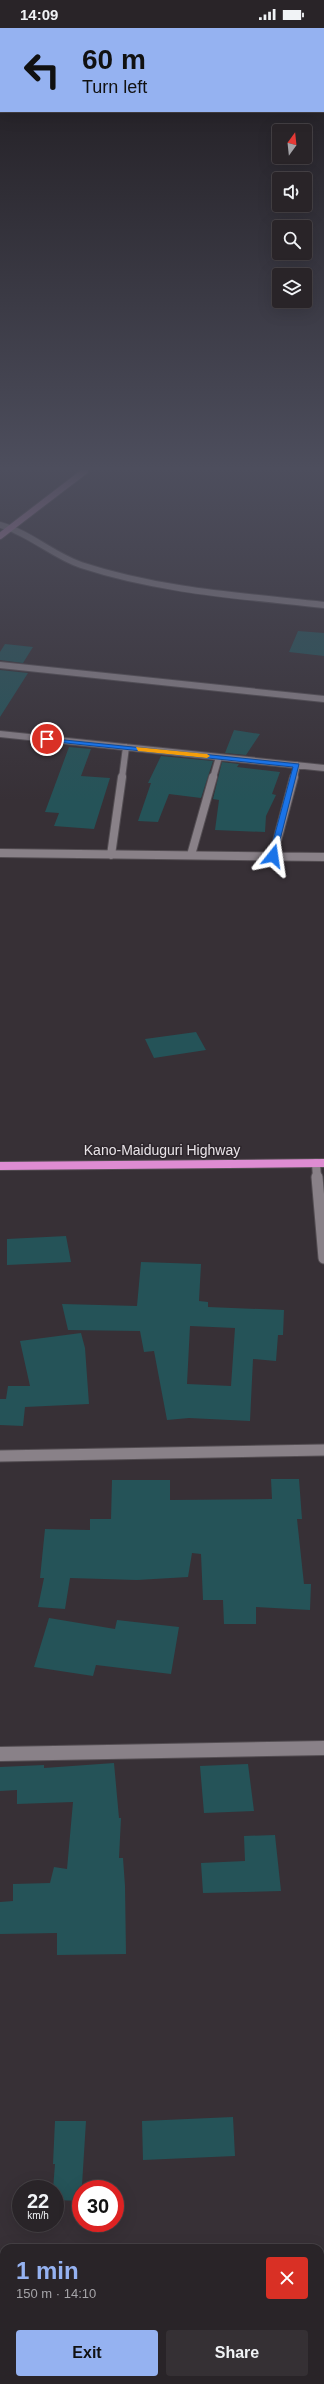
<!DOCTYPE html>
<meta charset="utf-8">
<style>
:root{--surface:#292428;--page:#353034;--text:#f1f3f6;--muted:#a5a4a8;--line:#454145;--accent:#95b2f1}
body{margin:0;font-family:Arial,sans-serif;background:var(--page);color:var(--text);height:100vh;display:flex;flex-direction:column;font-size:15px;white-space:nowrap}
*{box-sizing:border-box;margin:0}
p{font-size:13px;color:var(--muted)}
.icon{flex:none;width:22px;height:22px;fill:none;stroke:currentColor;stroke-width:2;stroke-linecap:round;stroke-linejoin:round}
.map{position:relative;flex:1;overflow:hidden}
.panel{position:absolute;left:0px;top:2216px;width:324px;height:140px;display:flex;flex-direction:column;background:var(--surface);border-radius:12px 12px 0 0;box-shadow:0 4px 16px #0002,0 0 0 1px var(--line)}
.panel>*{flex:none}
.top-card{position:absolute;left:0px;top:0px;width:324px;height:84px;box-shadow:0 4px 16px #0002,0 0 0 1px var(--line);background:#95b2f1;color:#111;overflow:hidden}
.needle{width:26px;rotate:15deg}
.tools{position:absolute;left:272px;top:96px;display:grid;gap:8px}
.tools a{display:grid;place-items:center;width:40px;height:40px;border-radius:4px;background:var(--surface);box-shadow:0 4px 16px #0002,0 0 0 1px var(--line);font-size:20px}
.speed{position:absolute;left:12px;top:2152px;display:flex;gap:8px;font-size:20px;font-weight:700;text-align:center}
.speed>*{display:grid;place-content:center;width:52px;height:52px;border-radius:50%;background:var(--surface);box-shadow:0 4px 16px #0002,0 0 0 1px var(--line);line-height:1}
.speed small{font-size:10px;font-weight:400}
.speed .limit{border:6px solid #d22;background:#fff;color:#111}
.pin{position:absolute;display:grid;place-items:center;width:34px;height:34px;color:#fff;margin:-17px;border:2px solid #fff;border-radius:50%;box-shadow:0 1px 4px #0007}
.me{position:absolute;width:44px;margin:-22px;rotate:15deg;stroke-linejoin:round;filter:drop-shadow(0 0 3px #0008)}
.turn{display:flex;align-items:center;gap:14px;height:84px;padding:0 16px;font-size:18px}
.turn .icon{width:52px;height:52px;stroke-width:2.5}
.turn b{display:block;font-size:28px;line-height:34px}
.round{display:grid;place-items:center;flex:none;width:42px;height:42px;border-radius:4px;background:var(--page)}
.headline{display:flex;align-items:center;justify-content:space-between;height:68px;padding:0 16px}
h1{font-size:24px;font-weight:700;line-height:30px;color:var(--accent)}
.action{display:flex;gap:8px;margin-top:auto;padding:8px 16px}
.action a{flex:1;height:46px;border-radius:4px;background:var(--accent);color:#111;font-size:16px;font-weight:700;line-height:46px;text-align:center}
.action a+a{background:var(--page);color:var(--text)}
.status{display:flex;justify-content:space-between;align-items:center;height:28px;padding:0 20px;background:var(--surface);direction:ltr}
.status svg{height:11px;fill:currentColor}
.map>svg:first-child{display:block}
</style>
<div class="status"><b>14:09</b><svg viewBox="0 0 49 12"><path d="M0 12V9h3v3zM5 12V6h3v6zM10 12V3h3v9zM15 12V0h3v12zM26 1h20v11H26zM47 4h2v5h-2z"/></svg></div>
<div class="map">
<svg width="324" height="2356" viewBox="0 0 324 2356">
<rect width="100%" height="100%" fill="#373036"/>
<path fill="#255358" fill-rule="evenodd" d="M 298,603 L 324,605 L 324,628 L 289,624 Z
M 5,616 L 33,619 L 23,635 L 0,632 L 0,624 Z
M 0,642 L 28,645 L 0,689 Z
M 234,702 L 260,706 L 246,727 L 225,725 Z
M 69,719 L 91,721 L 81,748 L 110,750 L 94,801 L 54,798 L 59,785 L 45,784 Z
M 161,728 L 213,733 L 201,770 L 169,766 L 158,794 L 138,793 L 151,755 L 148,755 Z
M 222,734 L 239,736 L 237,739 L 280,744 L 272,766 L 276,767 L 266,788 L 265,804 L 215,802 L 219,772 L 213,771 Z
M 196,1004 L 206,1022 L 154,1030 L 145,1011 Z
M 66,1208 L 71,1234 L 7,1237 L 7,1211 Z
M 141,1234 L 201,1236 L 199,1273 L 208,1274 L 208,1279 L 284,1282 L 283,1307 L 278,1307 L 276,1333 L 253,1331 L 250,1393 L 189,1390 L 167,1392 L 154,1323 L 144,1324 L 140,1303 L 68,1302 L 62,1276 L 137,1278 ZM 190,1298 L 235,1300 L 231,1358 L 187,1356 Z
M 81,1305 L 85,1320 L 89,1376 L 25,1379 L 23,1398 L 0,1397 L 0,1371 L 6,1371 L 8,1358 L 30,1358 L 20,1313 Z
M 271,1451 L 299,1451 L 302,1491 L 297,1491 L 304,1556 L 311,1556 L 310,1582 L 256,1579 L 256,1596 L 224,1596 L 223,1572 L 203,1572 L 201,1526 L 192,1525 L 188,1549 L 137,1552 L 70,1550 L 65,1581 L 38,1579 L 44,1550 L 40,1550 L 45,1501 L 90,1502 L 90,1491 L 111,1491 L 112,1452 L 170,1452 L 170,1472 L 272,1471 Z
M 49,1590 L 115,1601 L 117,1592 L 179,1599 L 171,1646 L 96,1637 L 93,1648 L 34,1639 Z
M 114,1735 L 119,1790 L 121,1790 L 119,1830 L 123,1830 L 125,1858 L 126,1926 L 57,1927 L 57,1905 L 0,1906 L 0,1874 L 13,1873 L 13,1856 L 50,1855 L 54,1839 L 67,1841 L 73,1774 L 17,1776 L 17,1762 L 0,1763 L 0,1739 L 44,1737 L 44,1740 Z
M 248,1736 L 254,1783 L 204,1785 L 200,1738 Z
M 275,1807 L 281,1863 L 203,1865 L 201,1835 L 245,1833 L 244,1808 Z
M 233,2089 L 235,2128 L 143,2132 L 142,2093 Z
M 55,2093 L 86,2093 L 81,2173 L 55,2172 L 55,2161 L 53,2161 L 55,2136 L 53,2136 Z"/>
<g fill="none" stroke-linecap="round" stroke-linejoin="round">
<defs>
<path id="street-far3" d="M 0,497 C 30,505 52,527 81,537 C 160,563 243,568 324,577
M 0,637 L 324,671
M 0,706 L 324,740
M 122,750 L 126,719
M 213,750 L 219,729
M 294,750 L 297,737"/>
<path id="street-far2" d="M 0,825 L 324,829
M 111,827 L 122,749
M 191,827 L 213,749
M 273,828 L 294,749
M 316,1135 L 317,1150"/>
<path id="street-far1" d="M 317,1149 L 324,1230
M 0,1428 L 324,1422"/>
<path id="street" d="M 0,1726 L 324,1720"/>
<path id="primary" d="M 0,508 L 85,443"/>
<path id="highway" d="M 324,1131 L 324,1139 L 0,1142 L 0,1134 Z"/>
</defs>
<use href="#street-far3" stroke="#534d52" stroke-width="8"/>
<use href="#street-far2" stroke="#534d52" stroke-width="10"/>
<use href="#street-far1" stroke="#534d52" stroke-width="13"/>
<use href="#street" stroke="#534d52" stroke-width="16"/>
<use href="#primary" stroke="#534d52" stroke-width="8"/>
<use href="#highway" stroke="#534d52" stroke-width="2"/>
<use href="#street-far3" stroke="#898188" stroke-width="6"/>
<use href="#street-far2" stroke="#898188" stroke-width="8"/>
<use href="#street-far1" stroke="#898188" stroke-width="11"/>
<use href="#street" stroke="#898188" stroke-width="14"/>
<use href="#primary" stroke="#bc88b4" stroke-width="6"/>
<use href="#highway" fill="#de8cd2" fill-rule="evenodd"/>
</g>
<linearGradient id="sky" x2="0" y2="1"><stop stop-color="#1e1a1e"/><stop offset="0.57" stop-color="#4d4e5d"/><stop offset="1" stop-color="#4d4e5d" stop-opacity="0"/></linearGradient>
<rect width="324" height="773" fill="url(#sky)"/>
<path fill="#1a73e8" stroke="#114b97" d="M 45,710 L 299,736 L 276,828 L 273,831 L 269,828 L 293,739 L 47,713 Z"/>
<path fill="#f59e0b" d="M 136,719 L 207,726 L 210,728 L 207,730 L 138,723 Z"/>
<g text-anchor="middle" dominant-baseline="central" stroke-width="3" stroke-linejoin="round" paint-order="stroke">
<g font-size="14" fill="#e9e4e8" stroke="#2d262c">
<text x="162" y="1122">Kano-Maiduguri Highway</text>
</g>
</g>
</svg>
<div class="tools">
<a><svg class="needle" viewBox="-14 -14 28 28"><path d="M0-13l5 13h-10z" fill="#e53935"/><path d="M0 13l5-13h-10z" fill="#a5a4a8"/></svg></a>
<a><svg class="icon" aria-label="sound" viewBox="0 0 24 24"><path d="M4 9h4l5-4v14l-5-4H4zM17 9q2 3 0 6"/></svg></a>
<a><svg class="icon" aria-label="search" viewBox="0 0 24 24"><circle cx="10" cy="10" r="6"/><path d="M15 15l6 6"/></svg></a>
<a><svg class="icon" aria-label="layers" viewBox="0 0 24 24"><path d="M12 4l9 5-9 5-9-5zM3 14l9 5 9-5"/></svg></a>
</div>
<div class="speed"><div>22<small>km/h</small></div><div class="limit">30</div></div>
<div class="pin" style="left:47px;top:711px;background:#d93025"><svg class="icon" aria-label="arrive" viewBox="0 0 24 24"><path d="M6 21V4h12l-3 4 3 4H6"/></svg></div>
<svg class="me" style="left:273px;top:828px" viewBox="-20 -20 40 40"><path d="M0-17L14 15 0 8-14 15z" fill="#1a73e8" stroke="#fff" stroke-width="4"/></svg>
<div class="top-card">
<div class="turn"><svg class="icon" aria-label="left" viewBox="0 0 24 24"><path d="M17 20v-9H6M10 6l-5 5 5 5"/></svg><div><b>60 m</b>Turn left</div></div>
</div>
<section class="panel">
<div class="headline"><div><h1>1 min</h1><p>150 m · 14:10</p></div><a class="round" style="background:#d93025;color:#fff"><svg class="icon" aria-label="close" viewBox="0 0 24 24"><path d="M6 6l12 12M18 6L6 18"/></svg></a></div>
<div class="action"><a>Exit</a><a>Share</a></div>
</section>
</div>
